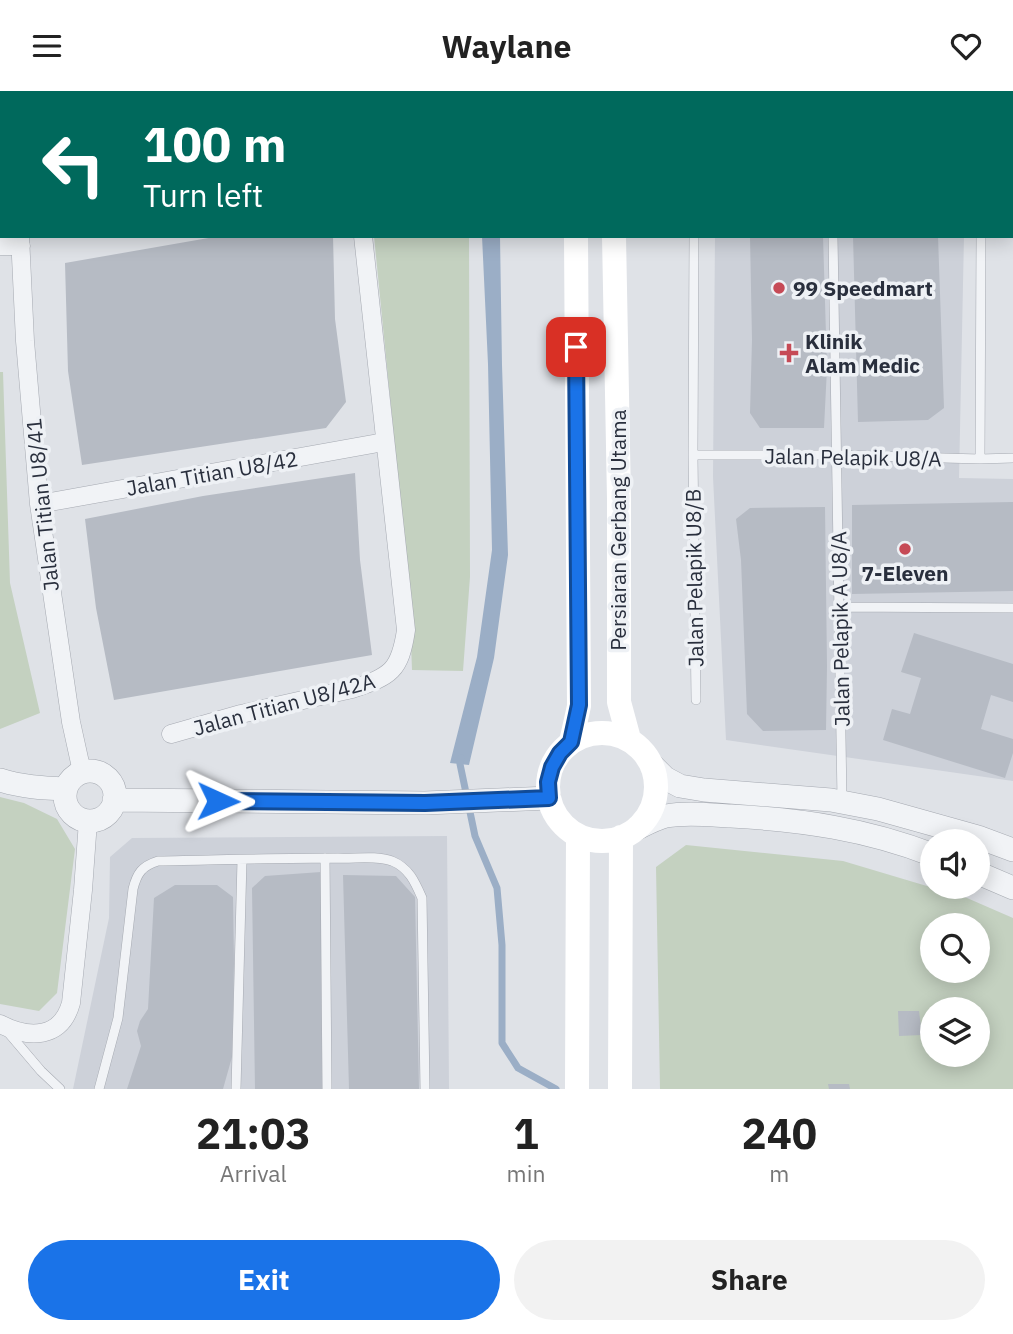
<!DOCTYPE html>
<style>
:root{--surface:#fff;--page:#f2f2f2;--text:#222;--muted:#767676;--accent:#1a73e8}
body{margin:0;font-family:"IBM Plex Sans",sans-serif;background:var(--page);color:var(--text);height:100vh;display:flex;flex-direction:column;font-size:26px;white-space:nowrap}
*{box-sizing:border-box;margin:0}
p{font-size:23px;color:var(--muted)}
.icon{flex:none;width:38px;height:38px;fill:none;stroke:currentColor;stroke-width:2;stroke-linecap:round;stroke-linejoin:round}
.map{position:relative;height:998px;overflow:hidden}
.sheet{display:flex;flex-direction:column;background:var(--surface);flex:1}
.sheet>*{flex:none}
.hud{position:absolute;left:0px;top:0px;width:1013px;height:147px;box-shadow:0 4px 18px #0003;background:#00695c;color:#fff;overflow:hidden}
.buttons{position:absolute;left:920px;top:738px;display:grid;gap:14px}
.buttons a{display:grid;place-items:center;width:70px;height:70px;border-radius:50%;background:var(--surface);box-shadow:0 4px 18px #0003;font-size:35px}
.pin{position:absolute;display:grid;place-items:center;width:60px;height:60px;color:#fff;margin:-30px;border-radius:14px;box-shadow:0 4px 10px #0006}
.me{position:absolute;width:77px;margin:-38px;rotate:91deg;stroke-linejoin:round;filter:drop-shadow(0 0 5px #0008)}
.turn{display:flex;align-items:center;gap:24px;height:147px;padding:0 28px;font-size:32px}
.turn .icon{width:91px;height:91px;stroke-width:2.5}
.turn b{display:block;font-size:49px;line-height:60px}
.eta{display:flex;justify-content:space-evenly;align-items:center;height:119px;text-align:center}
.eta b{font-size:42px;font-weight:800;line-height:49px}
.action{display:flex;gap:14px;margin-top:auto;padding:14px 28px}
.action a{flex:1;height:80px;border-radius:42px;background:var(--accent);color:#fff;font-size:28px;font-weight:800;line-height:80px;text-align:center}
.action a+a{background:var(--page);color:var(--text)}
header{display:flex;justify-content:space-between;align-items:center;height:91px;padding:0 28px;background:var(--surface);font-size:32px;font-weight:800}
.map>svg:first-child{display:block}
</style>
<header><svg class="icon" aria-label="menu" viewBox="0 0 24 24"><path d="M4 6h16M4 12h16M4 18h16"/></svg>Waylane<svg class="icon" aria-label="heart" viewBox="0 0 24 24"><path d="M12 20l-8-8c-3-5 5-10 8-4 3-6 11-1 8 4z"/></svg></header>
<div class="map">
<svg width="1013" height="998" viewBox="0 0 1013 998">
<rect width="100%" height="100%" fill="#dfe2e7"/>
<path fill="#cdd1d9" d="M 716,0 L 1013,0 L 1013,74 L 1012,75 L 1012,2 L 716,2 Z
M 715,145 L 964,145 L 959,387 L 1013,388 L 1013,690 L 726,649 L 713,386 Z
M 447,745 L 449,998 L 73,998 L 109,827 L 110,766 L 132,747 Z"/>
<path fill="#c4d1c0" fill-rule="evenodd" d="M 374,145 L 469,145 L 470,486 L 463,580 L 412,579 L 409,498 Z
M 0,281 L 3,281 L 10,492 L 40,622 L 0,638 Z
M 0,706 L 24,712 L 57,728 L 75,758 L 57,902 L 39,920 L 0,913 Z
M 686,754 L 843,770 L 967,807 L 1013,827 L 1013,998 L 660,998 L 656,776 ZM 933,835 L 978,835 L 978,880 L 933,880 ZM 933,919 L 978,919 L 978,964 L 933,964 Z"/>
<path fill="#9baec6" d="M 482,145 L 500,145 L 502,274 L 508,464 L 494,567 L 469,674 L 450,672 L 477,566 L 492,459 L 488,273 Z"/>
<g fill="none" stroke-linecap="round" stroke-linejoin="round">
<path stroke="#9baec6" stroke-width="7" d="M 461,667 L 460,673 L 475,745 L 497,797 L 502,854 L 502,952 L 518,977 L 556,998"/>
</g>
<path fill="#b6bbc4" d="M 220,145 L 333,145 L 335,228 L 346,311 L 326,337 L 82,374 L 68,280 L 65,172 Z
M 750,145 L 823,145 L 827,277 L 824,337 L 760,337 L 750,322 L 752,249 Z
M 853,145 L 938,145 L 944,317 L 928,329 L 858,331 Z
M 355,382 L 360,469 L 372,564 L 114,609 L 96,517 L 85,428 L 203,405 Z
M 1013,411 L 1013,500 L 852,503 L 852,414 Z
M 825,416 L 827,575 L 826,639 L 763,640 L 747,623 L 741,469 L 736,428 L 750,417 Z
M 914,542 L 1013,573 L 1013,611 L 991,604 L 981,638 L 1013,648 L 1013,662 L 1005,687 L 883,649 L 892,618 L 910,623 L 921,587 L 901,581 Z
M 321,781 L 322,998 L 255,998 L 252,797 L 265,785 Z
M 343,784 L 396,785 L 415,806 L 419,998 L 349,998 Z
M 175,794 L 217,794 L 233,806 L 234,873 L 232,966 L 223,998 L 127,998 L 141,955 L 137,940 L 140,930 L 148,918 L 154,807 Z
M 898,920 L 919,920 L 922,944 L 899,945 Z
M 828,993 L 849,993 L 850,998 L 829,998 Z"/>
<g fill="none" stroke-linecap="round" stroke-linejoin="round">
<defs>
<path id="service" d="M 830,0 L 830,2
M 695,2 L 695,0
M 1012,104 L 1013,104
M 1012,128 L 1013,128
M 694,145 L 693,364 L 696,609
M 833,145 L 842,710
M 693,364 L 837,364 L 980,368 L 1013,367
M 980,368 L 981,145
M 839,516 L 1013,517
M 325,767 L 327,998
M 7,940 L 41,980 L 60,998
M 99,998 L 118,927 L 133,798 C 137,782 142,775 158,770 C 218,769 278,767 338,767 C 354,768 376,764 392,770 C 409,777 415,791 422,807 L 425,998
M 236,998 L 242,769"/>
<path id="minor" d="M 5,0 L 5,2
M 348,0 L 348,2
M 20,145 L 25,250 L 39,413 L 71,631 L 82,681
M 0,155 L 21,155
M 39,413 L 384,351
M 171,643 L 241,623 L 352,598 C 391,585 400,580 406,539 L 363,145
M 0,933 C 29,948 61,948 71,912 L 83,799 L 88,730"/>
<path id="tertiary" d="M 652,674 L 665,687 L 680,695 L 704,699 L 831,709 L 878,718 L 978,746 L 1013,759
M65 705a25 25 0 1 1 50 0a25 25 0 1 1-50 0Z
M 0,689 C 21,696 43,697 66,698
M 114,709 L 425,712 L 549,707
M 636,738 C 646,733 655,728 666,725 C 687,721 710,724 731,725 C 802,729 866,738 933,764
M 978,782 L 1013,797"/>
</defs>
<use href="#service" stroke="#a5a9b1" stroke-width="10"/>
<use href="#minor" stroke="#a5a9b1" stroke-width="19"/>
<use href="#tertiary" stroke="#a5a9b1" stroke-width="24"/>
<use href="#service" stroke="#f1f3f6" stroke-width="9"/>
<use href="#minor" stroke="#f1f3f6" stroke-width="18"/>
<use href="#tertiary" stroke="#f1f3f6" stroke-width="23"/>
<path stroke="#fff" stroke-width="24" d="M 575,0 L 575,2
M 615,2 L 615,0
M 614,145 L 619,408 L 619,611 L 629,648
M548 696a54 54 0 1 1 108 0a54 54 0 1 1-108 0Z
M 571,651 L 579,615 L 576,145
M 577,998 L 578,745
M 620,998 L 621,746"/>
</g>
<g fill="none" stroke-linecap="round" stroke-linejoin="round">
<defs>
<path id="route" d="M 218,710 L 425,712 L 549,707 L 548,691 L 552,676 L 560,662 L 571,651 L 579,614 L 576,256"/>
</defs>
<use href="#route" stroke="#114b97" stroke-width="18"/>
<use href="#route" stroke="#1a73e8" stroke-width="12"/>
</g>
<g fill="#c64a56" stroke="#eef1f5" stroke-width="2.5">
<circle cx="779" cy="197" r="7"/>
<path d="M785.5 251.5h7v7h7v7h-7v7h-7v-7h-7v-7h7z"/>
<circle cx="905" cy="458" r="7"/>
</g>
<g text-anchor="middle" dominant-baseline="central" stroke-width="7" stroke-linejoin="round" paint-order="stroke">
<g font-size="21" font-weight="bold" fill="#292f3d" stroke="#eef1f5" text-anchor="start">
<text x="793" y="197">99 Speedmart</text>
<text x="805" y="250">Klinik<tspan x="805" dy="24">Alam Medic</tspan></text>
<text x="905" y="482" text-anchor="middle">7-Eleven</text>
</g>
<g font-size="21" fill="#292f3d" stroke="#eef1f5">
<text transform="translate(853 366) rotate(1)">Jalan Pelapik U8/A</text>
<text transform="translate(212 382) rotate(-10)">Jalan Titian U8/42</text>
<text transform="translate(42 414) rotate(-96)">Jalan Titian U8/41</text>
<text transform="translate(618 439) rotate(-90)">Persiaran Gerbang Utama</text>
<text transform="translate(694 487) rotate(-91)">Jalan Pelapik U8/B</text>
<text transform="translate(840 538) rotate(-91)">Jalan Pelapik A U8/A</text>
<text transform="translate(284 613) rotate(-15)">Jalan Titian U8/42A</text>
</g>
</g>
</svg>
<div class="buttons">
<a><svg class="icon" aria-label="sound" viewBox="0 0 24 24"><path d="M4 9h4l5-4v14l-5-4H4zM17 9q2 3 0 6"/></svg></a>
<a><svg class="icon" aria-label="search" viewBox="0 0 24 24"><circle cx="10" cy="10" r="6"/><path d="M15 15l6 6"/></svg></a>
<a><svg class="icon" aria-label="layers" viewBox="0 0 24 24"><path d="M12 4l9 5-9 5-9-5zM3 14l9 5 9-5"/></svg></a>
</div>
<div class="pin" style="left:576px;top:256px;background:#d93025"><svg class="icon" aria-label="arrive" viewBox="0 0 24 24"><path d="M6 21V4h12l-3 4 3 4H6"/></svg></div>
<svg class="me" style="left:218px;top:710px" viewBox="-20 -20 40 40"><path d="M0-17L14 15 0 8-14 15z" fill="#1a73e8" stroke="#fff" stroke-width="4"/></svg>
<div class="hud">
<div class="turn"><svg class="icon" aria-label="left" viewBox="0 0 24 24"><path d="M17 20v-9H6M10 6l-5 5 5 5"/></svg><div><b>100 m</b>Turn left</div></div>
</div>
</div>
<section class="sheet">
<div class="eta">
<div><b>21:03</b><p>Arrival</p></div>
<div><b>1</b><p>min</p></div>
<div><b>240</b><p>m</p></div>
</div>
<div class="action"><a>Exit</a><a>Share</a></div>
</section>
